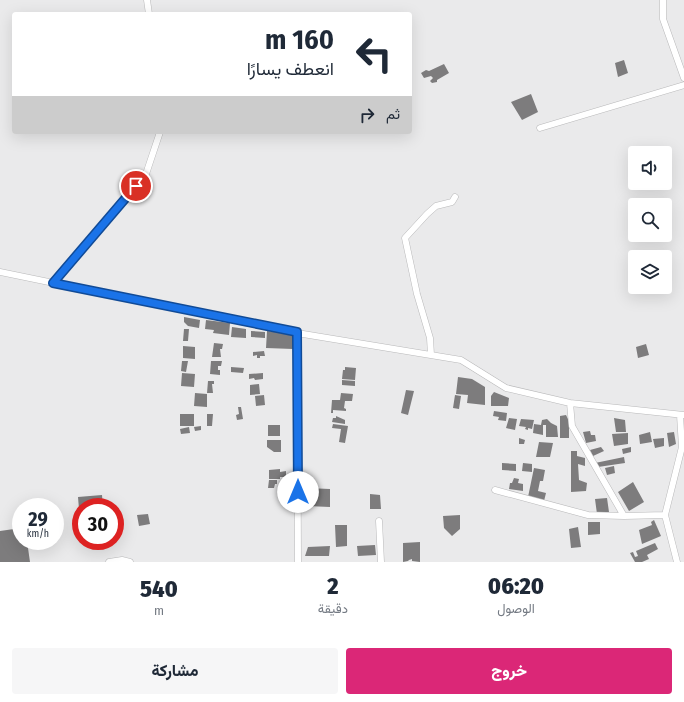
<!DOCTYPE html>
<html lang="ar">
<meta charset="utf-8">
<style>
:root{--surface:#fff;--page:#f6f6f7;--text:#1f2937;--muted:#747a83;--accent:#db2777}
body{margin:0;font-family:"Fira Sans Condensed",Vazirmatn,sans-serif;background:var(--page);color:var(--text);direction:rtl;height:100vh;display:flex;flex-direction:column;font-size:15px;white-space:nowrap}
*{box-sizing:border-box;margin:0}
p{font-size:13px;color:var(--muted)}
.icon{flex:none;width:22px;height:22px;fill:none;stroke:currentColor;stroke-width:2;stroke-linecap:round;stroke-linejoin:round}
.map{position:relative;height:562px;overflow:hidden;direction:ltr}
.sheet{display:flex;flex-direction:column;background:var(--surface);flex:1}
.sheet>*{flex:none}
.hud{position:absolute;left:12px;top:12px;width:400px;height:122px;border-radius:4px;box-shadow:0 4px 16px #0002;direction:rtl;background:#fff;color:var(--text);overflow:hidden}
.buttons{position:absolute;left:628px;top:146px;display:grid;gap:8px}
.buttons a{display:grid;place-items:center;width:44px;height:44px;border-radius:4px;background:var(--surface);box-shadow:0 4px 16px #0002;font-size:20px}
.speed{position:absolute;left:12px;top:498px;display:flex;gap:8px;font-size:20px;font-weight:700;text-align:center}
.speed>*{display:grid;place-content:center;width:52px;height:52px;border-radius:50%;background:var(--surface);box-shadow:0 4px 16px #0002;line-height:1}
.speed small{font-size:10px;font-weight:400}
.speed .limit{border:6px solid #d22;background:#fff;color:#111}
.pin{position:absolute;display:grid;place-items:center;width:34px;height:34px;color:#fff;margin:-17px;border:2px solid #fff;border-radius:50%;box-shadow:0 1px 4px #0007}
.me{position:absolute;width:44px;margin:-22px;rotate:0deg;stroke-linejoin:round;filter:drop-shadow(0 0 3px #0008)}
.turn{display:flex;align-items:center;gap:14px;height:84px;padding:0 12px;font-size:18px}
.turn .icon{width:52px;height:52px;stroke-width:2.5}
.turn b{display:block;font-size:28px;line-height:34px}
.then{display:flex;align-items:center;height:38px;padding:0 12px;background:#0003;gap:8px;font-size:15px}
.eta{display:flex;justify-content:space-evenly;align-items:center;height:68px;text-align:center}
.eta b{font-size:24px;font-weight:800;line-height:28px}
.cta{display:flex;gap:8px;margin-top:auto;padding:8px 12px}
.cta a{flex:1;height:46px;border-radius:4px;background:var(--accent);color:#fff;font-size:16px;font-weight:800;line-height:46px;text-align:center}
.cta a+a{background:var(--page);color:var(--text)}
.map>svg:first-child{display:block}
</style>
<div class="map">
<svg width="684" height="562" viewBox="0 0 684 562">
<rect width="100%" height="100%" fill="#eaeaeb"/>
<path fill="#7d7c7d" d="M 624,60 L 628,73 L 618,77 L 615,63 Z
M 444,64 L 449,73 L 437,80 L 437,82 L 432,83 L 430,81 L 433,78 L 431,76 L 424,78 L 421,73 L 426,70 L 429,71 Z
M 531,94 L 538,112 L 522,120 L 511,102 Z
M 184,317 L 200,320 L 199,328 L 188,326 L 184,322 Z
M 206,320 L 230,323 L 229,335 L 213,333 L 214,330 L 205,329 Z
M 232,327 L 246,329 L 246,338 L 231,337 Z
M 184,329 L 189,329 L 188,341 L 183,341 Z
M 251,331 L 265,332 L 265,338 L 251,337 Z
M 267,331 L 294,333 L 293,349 L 266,348 Z
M 214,343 L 223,344 L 222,349 L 220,349 L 221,357 L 212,357 Z
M 646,344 L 649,355 L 638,358 L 636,347 Z
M 183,346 L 195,347 L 195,359 L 183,358 Z
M 264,351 L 265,356 L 260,356 L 260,358 L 257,358 L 257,355 L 253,356 L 253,352 Z
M 182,361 L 188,361 L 186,372 L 181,371 Z
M 211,361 L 222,361 L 221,366 L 218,366 L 218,370 L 220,370 L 220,375 L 210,374 Z
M 231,367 L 244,368 L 243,373 L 231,372 Z
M 345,367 L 356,368 L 355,380 L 342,379 L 343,370 L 345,370 Z
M 182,373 L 195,374 L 194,387 L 181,386 Z
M 263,373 L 263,379 L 255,380 L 254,378 L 249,379 L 249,374 Z
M 458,377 L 472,379 L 485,387 L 485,405 L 467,403 L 468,395 L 456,394 Z
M 342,380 L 355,381 L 355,386 L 342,385 Z
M 208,381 L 214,381 L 214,384 L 212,384 L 213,393 L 207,393 Z
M 259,384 L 260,394 L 250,395 L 250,385 Z
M 406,390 L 414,391 L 408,415 L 401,413 Z
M 494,392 L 509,398 L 508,406 L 491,406 L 491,396 Z
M 195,393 L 207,394 L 207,407 L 194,406 Z
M 341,393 L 353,394 L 352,401 L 345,401 L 344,408 L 346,409 L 346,411 L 333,410 L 333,413 L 331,413 L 332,400 L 340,400 Z
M 264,395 L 265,405 L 256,406 L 255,396 Z
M 455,395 L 461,396 L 459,409 L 453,408 Z
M 238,407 L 241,407 L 243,419 L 237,420 L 236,415 L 239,414 Z
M 494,411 L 507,413 L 506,421 L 498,420 L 499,417 L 493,416 Z
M 180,414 L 194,414 L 194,426 L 180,426 Z
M 207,414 L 213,414 L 212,426 L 207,426 Z
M 566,415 L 569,421 L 569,438 L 560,438 L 560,416 Z
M 336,416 L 345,420 L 345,424 L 332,422 L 333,418 L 336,418 Z
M 509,418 L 517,419 L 515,430 L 506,428 Z
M 614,418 L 625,420 L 626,432 L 616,432 Z
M 521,419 L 534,420 L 532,429 L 528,428 L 528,430 L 525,429 L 526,427 L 519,426 Z
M 547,419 L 551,423 L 557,426 L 558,437 L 546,437 L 546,425 L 543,425 L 543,435 L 533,433 L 534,424 L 541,425 L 542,420 Z
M 333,424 L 348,426 L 345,443 L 339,442 L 341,429 L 332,428 Z
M 268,425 L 280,425 L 280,436 L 268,436 Z
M 201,426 L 201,430 L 195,431 L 194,427 Z
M 189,427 L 190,433 L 181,434 L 180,429 Z
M 590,431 L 591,435 L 595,435 L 596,441 L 586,443 L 583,432 Z
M 650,432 L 652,442 L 640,444 L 639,435 Z
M 674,432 L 676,444 L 669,447 L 667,433 Z
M 628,433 L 628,444 L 614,446 L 612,434 Z
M 519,438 L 525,440 L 524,444 L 519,444 Z
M 664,438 L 664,446 L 655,448 L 653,439 Z
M 267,440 L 281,440 L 281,452 L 274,452 L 267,447 Z
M 539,442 L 553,443 L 550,457 L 536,457 Z
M 601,447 L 604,451 L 593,456 L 590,450 Z
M 631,447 L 631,452 L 623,454 L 622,449 Z
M 571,451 L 577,451 L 577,456 L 585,458 L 585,466 L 578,464 L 579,480 L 587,483 L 586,491 L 571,492 Z
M 624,457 L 625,463 L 598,467 L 595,463 Z
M 502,463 L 516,464 L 516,471 L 502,470 Z
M 523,463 L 532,464 L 532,472 L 522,471 Z
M 614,466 L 615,473 L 607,475 L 605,468 Z
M 534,468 L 545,470 L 543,481 L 540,481 L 538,491 L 546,493 L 544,501 L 528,497 Z
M 280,469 L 280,472 L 286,471 L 286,477 L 280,477 L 280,479 L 269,479 L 269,470 Z
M 514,478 L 519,479 L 518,483 L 523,484 L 523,491 L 509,489 L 510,483 L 512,483 Z
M 269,480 L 277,480 L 277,484 L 275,484 L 274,488 L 268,488 Z
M 633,482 L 644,502 L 629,511 L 618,492 Z
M 306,488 L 330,489 L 330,507 L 307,506 L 307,498 L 316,498 L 316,495 L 314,494 L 313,496 L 307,495 Z
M 370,494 L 380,495 L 381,509 L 370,509 Z
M 102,495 L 103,507 L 81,507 L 81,509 L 79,509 L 78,497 Z
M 607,498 L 609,512 L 597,514 L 595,499 Z
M 148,514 L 150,524 L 139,526 L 137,515 Z
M 460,515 L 460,529 L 452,536 L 444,528 L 443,516 Z
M 654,520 L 661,536 L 642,544 L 639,530 L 652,525 L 651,522 Z
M 588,522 L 600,522 L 600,534 L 588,535 Z
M 335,525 L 347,525 L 347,546 L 336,547 Z
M 578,527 L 581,547 L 571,548 L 569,529 Z
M 21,528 L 21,541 L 27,541 L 30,562 L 0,562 L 0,531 Z
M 420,542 L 420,562 L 412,561 L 412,559 L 409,560 L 408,561 L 403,562 L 403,543 Z
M 655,543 L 658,549 L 647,555 L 649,559 L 642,562 L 635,562 L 630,553 L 633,552 L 635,557 L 638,556 L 636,551 Z
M 375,545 L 376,555 L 358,556 L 357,546 Z
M 330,546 L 329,556 L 305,556 L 308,547 Z"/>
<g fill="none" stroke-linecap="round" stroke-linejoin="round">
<defs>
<path id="minor" d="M 147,0 L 149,14
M 663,0 L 663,19 L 684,78
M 540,128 L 684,85
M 0,272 L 297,333 L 461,360 L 506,388 L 570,403 L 684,415
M 53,283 L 146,174 L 160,132
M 297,333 L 298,562
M 431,355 L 430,338 L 417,294 L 405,238 L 427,214 L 436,206 L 452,202 L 455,197
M 570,403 L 572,426 L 624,516 L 665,515
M 495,490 L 588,515 L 624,516
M 379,521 L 381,562
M 109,562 L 122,560 L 130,562
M 677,562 L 665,515 L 682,447 L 680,415"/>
</defs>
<use href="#minor" stroke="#b9b9ba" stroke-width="7"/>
<use href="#minor" stroke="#fff" stroke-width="6"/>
</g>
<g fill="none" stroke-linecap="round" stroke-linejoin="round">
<defs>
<path id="route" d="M 136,186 L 53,283 L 297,332 L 298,492"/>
</defs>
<use href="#route" stroke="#114b97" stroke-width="10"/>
<use href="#route" stroke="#1a73e8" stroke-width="7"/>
</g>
</svg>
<div class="buttons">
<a><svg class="icon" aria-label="sound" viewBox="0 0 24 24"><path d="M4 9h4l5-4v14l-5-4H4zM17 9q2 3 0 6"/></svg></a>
<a><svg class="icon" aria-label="search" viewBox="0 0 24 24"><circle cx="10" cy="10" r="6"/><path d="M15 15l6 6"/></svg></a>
<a><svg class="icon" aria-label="layers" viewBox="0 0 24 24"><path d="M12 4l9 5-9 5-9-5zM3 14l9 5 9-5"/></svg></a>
</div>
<div class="speed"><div>29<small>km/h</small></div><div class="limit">30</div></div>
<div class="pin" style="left:136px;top:186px;background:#d93025"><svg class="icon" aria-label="arrive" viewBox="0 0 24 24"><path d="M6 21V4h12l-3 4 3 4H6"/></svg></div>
<svg class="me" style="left:298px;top:492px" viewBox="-20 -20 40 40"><circle r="19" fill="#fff"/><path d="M0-13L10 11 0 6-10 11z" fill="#1a73e8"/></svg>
<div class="hud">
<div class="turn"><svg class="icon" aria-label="left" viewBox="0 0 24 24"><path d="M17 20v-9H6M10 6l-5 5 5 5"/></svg><div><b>160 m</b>انعطف يسارًا</div></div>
<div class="then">ثم<svg class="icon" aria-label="right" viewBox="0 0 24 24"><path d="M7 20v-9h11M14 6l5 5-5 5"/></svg></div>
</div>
</div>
<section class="sheet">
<div class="eta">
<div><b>06:20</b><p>الوصول</p></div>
<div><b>2</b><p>دقيقة</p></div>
<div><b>540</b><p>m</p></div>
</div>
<div class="cta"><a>خروج</a><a>مشاركة</a></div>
</section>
